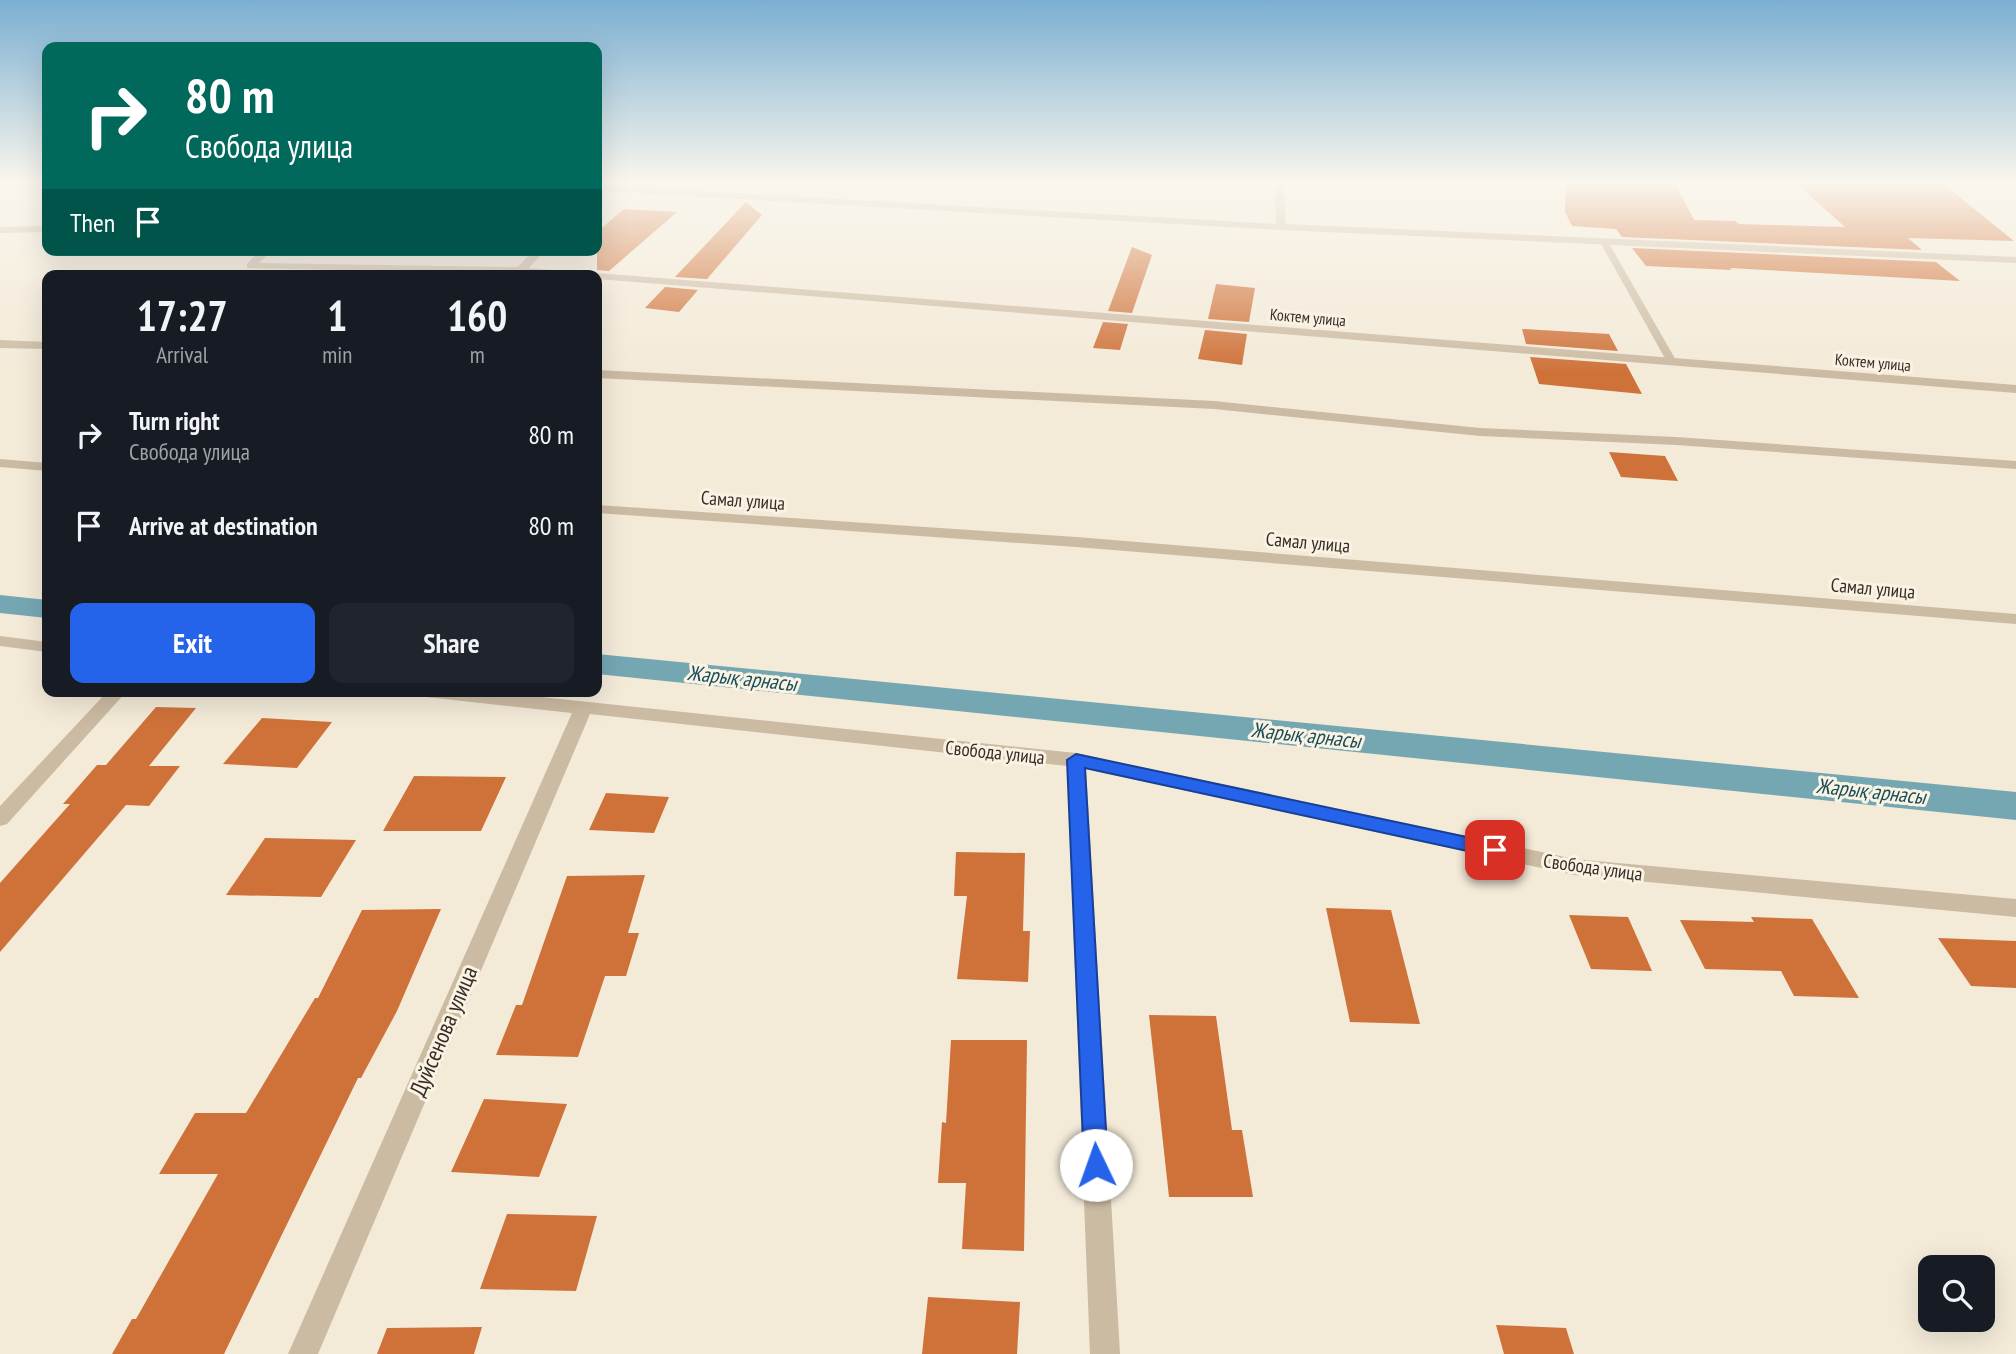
<!DOCTYPE html>
<meta charset="utf-8">
<style>
:root{--surface:#171b24;--page:#20242c;--text:#f1f3f6;--muted:#9ea1a6;--accent:#2563eb}
body{margin:0;font-family:"PT Sans Narrow",sans-serif;background:var(--page);color:var(--text);height:100vh;display:flex;flex-direction:column;font-size:26px;white-space:nowrap}
*{box-sizing:border-box;margin:0}
p{font-size:23px;color:var(--muted)}
.icon{flex:none;width:38px;height:38px;fill:none;stroke:currentColor;stroke-width:2;stroke-linecap:round;stroke-linejoin:round}
.map{position:relative;flex:1;overflow:hidden}
.details{position:absolute;left:42px;top:270px;width:560px;height:427px;display:flex;flex-direction:column;background:var(--surface);border-radius:14px;box-shadow:0 7px 28px #0002}
.details>*{flex:none}
.hud{position:absolute;left:42px;top:42px;width:560px;height:214px;border-radius:14px;box-shadow:0 7px 28px #0002;background:#00695c;color:#fff;overflow:hidden}
.tools{position:absolute;left:1918px;top:1255px;display:grid;gap:14px}
.tools a{display:grid;place-items:center;width:77px;height:77px;border-radius:14px;background:var(--surface);box-shadow:0 7px 28px #0002;font-size:35px}
.pin{position:absolute;display:grid;place-items:center;width:60px;height:60px;color:#fff;margin:-30px;border-radius:14px;box-shadow:0 4px 10px #0006}
.me{position:absolute;width:77px;margin:-38px;rotate:357deg;stroke-linejoin:round;filter:drop-shadow(0 0 5px #0008)}
.turn{display:flex;align-items:center;gap:24px;height:147px;padding:0 28px;font-size:32px}
.turn .icon{width:91px;height:91px;stroke-width:2.5}
.turn b{display:block;font-size:49px;line-height:60px}
.then{display:flex;align-items:center;height:66px;padding:0 28px;background:#0003;gap:14px;font-size:26px}
.eta{display:flex;justify-content:space-evenly;align-items:center;height:119px;text-align:center}
.eta b{font-size:42px;font-weight:600;line-height:49px}
.cta{display:flex;gap:14px;margin-top:auto;padding:14px 28px}
.cta a{flex:1;height:80px;border-radius:14px;background:var(--accent);color:#fff;font-size:28px;font-weight:600;line-height:80px;text-align:center}
.cta a+a{background:var(--page);color:var(--text)}
ul{padding:0;list-style:none}
li{display:flex;align-items:center;gap:21px;height:91px;padding:0 28px}
li div{flex:1}
li b{display:block;font-size:26px}
li em{font-style:normal}
.map>svg:first-child{display:block}
</style>
<div class="map">
<svg width="2016" height="1354" viewBox="0 0 2016 1354">
<rect width="100%" height="100%" fill="#f3ead8"/>
<g fill="none" stroke-linecap="round" stroke-linejoin="round">
<path fill="#75a7b2" fill-rule="evenodd" d="M 0,595 L 47,600 L 47,618 L 0,613 Z
M 597,654 L 2016,792 L 2016,820 L 597,674 Z"/>
</g>
<path fill="#cf723a" d="M 1566,183 L 1675,183 L 1694,220 L 1735,221 L 1739,224 L 1845,227 L 1796,183 L 1942,183 L 2014,241 L 1908,238 L 1922,250 L 1622,237 L 1616,229 L 1572,226 L 1565,212 Z
M 746,202 L 762,215 L 707,279 L 675,277 Z
M 624,209 L 677,212 L 609,271 L 597,270 L 597,232 Z
M 1132,247 L 1152,255 L 1132,313 L 1108,311 Z
M 1632,248 L 1936,262 L 1960,281 L 1730,268 L 1732,270 L 1646,266 Z
M 1216,284 L 1255,288 L 1249,322 L 1208,319 Z
M 665,287 L 698,290 L 679,312 L 645,308 Z
M 1103,322 L 1128,324 L 1120,350 L 1093,348 Z
M 1522,329 L 1609,334 L 1618,351 L 1526,344 Z
M 1205,330 L 1247,334 L 1242,365 L 1198,359 Z
M 1530,357 L 1626,364 L 1642,394 L 1539,384 Z
M 1609,452 L 1665,456 L 1678,481 L 1621,477 Z
M 156,707 L 196,708 L 149,766 L 180,766 L 149,806 L 126,805 L 0,952 L 0,883 L 70,804 L 63,804 L 97,765 L 106,765 Z
M 262,718 L 332,722 L 297,768 L 223,764 Z
M 414,776 L 506,777 L 481,831 L 383,831 Z
M 606,793 L 669,797 L 654,833 L 589,830 Z
M 265,838 L 356,840 L 321,897 L 226,895 Z
M 956,852 L 1025,853 L 1023,931 L 1030,931 L 1028,982 L 957,979 L 967,896 L 954,896 Z
M 645,875 L 628,933 L 639,933 L 626,976 L 605,976 L 578,1057 L 496,1055 L 516,1005 L 522,1005 L 567,876 Z
M 1326,908 L 1391,910 L 1420,1024 L 1350,1022 Z
M 441,909 L 397,1011 L 361,1078 L 358,1078 L 224,1354 L 112,1354 L 132,1319 L 136,1319 L 218,1174 L 159,1174 L 195,1113 L 246,1113 L 315,998 L 318,998 L 362,910 Z
M 1569,915 L 1628,917 L 1652,971 L 1591,969 Z
M 1751,917 L 1812,919 L 1859,998 L 1794,996 L 1781,971 L 1705,969 L 1680,920 L 1754,922 Z
M 1938,938 L 2016,941 L 2016,988 L 1971,986 Z
M 1149,1015 L 1216,1016 L 1232,1130 L 1242,1130 L 1253,1197 L 1169,1197 Z
M 951,1040 L 1027,1040 L 1024,1251 L 962,1249 L 966,1183 L 938,1183 L 942,1122 L 946,1123 Z
M 484,1099 L 567,1104 L 539,1177 L 451,1172 Z
M 507,1214 L 597,1216 L 576,1291 L 480,1289 Z
M 928,1297 L 1020,1302 L 1017,1354 L 922,1354 Z
M 1496,1325 L 1566,1328 L 1574,1354 L 1504,1354 Z
M 482,1327 L 474,1354 L 377,1354 L 387,1328 Z"/>
<g fill="none" stroke-linecap="round" stroke-linejoin="round">
<path fill="#ccbba3" fill-rule="evenodd" d="M 1600,238 L 1607,240 L 1677,362 L 1676,364 L 1667,362 L 1599,240 Z"/>
<path fill="#ccbba3" fill-rule="evenodd" d="M 1275,183 L 1283,183 L 1286,224 L 2016,257 L 2016,263 L 1281,230 L 597,191 L 597,185 L 1276,224 Z
M 47,226 L 47,232 L 0,233 L 0,227 Z
M 260,250 L 273,250 L 259,263 L 518,267 L 534,250 L 545,250 L 529,268 L 577,272 L 582,275 L 247,268 L 247,264 Z
M 597,273 L 2016,385 L 2016,393 L 597,279 L 597,275 L 593,275 Z
M 0,340 L 47,342 L 47,349 L 0,348 Z
M 597,370 L 1214,401 L 1480,428 L 1676,437 L 2016,461 L 2016,469 L 1676,445 L 1480,436 L 1214,409 L 597,378 Z
M 0,459 L 47,463 L 47,471 L 0,467 Z
M 597,505 L 1076,537 L 2016,614 L 2016,624 L 1076,547 L 597,513 Z
M 0,636 L 47,642 L 47,652 L 0,646 Z
M 108,691 L 127,691 L 7,824 L 0,826 L 0,806 Z
M 417,691 L 483,691 L 1076,753 L 1574,859 L 2016,899 L 2016,917 L 1574,875 L 1086,769 L 1120,1354 L 1090,1354 L 1067,766 L 590,714 L 318,1354 L 288,1354 L 572,713 L 426,697 Z"/>
</g>
<linearGradient id="sky" x2="0" y2="1"><stop stop-color="#7aafd2"/><stop offset="0.49" stop-color="#faf6ed"/><stop offset="1" stop-color="#faf6ed" stop-opacity="0"/></linearGradient>
<rect width="2016" height="372" fill="url(#sky)"/>
<path fill="#2563eb" stroke="#184099" stroke-width="2" d="M 1076,754 L 1495,843 L 1502,845 L 1505,850 L 1502,855 L 1495,857 L 1085,768 L 1108,1165 L 1104,1173 L 1096,1176 L 1088,1173 L 1084,1165 L 1067,760 Z"/>
<g text-anchor="middle" dominant-baseline="central" stroke-width="6" stroke-linejoin="round" paint-order="stroke">
<g font-size="16" fill="#362d26" stroke="#faf3e4">
<text transform="translate(1308 317) rotate(5)">Коктем улица</text>
<text transform="translate(1873 362) rotate(5)">Коктем улица</text>
</g>
<g font-size="19" fill="#362d26" stroke="#faf3e4">
<text transform="translate(743 500) rotate(4)">Самал улица</text>
<text transform="translate(1308 542) rotate(5)">Самал улица</text>
<text transform="translate(1873 588) rotate(5)">Самал улица</text>
<text transform="translate(995 752) rotate(6)">Свобода улица</text>
<text transform="translate(1593 867) rotate(8)">Свобода улица</text>
</g>
<g font-size="21" font-style="italic" fill="#184d5a" stroke="#faf3e4">
<text transform="translate(742 678) rotate(6)">Жарық арнасы</text>
<text transform="translate(1306 735) rotate(6)">Жарық арнасы</text>
<text transform="translate(1871 791) rotate(6)">Жарық арнасы</text>
</g>
<g font-size="23" fill="#362d26" stroke="#faf3e4">
<text transform="translate(443 1031) rotate(-67)">Дуйсенова улица</text>
</g>
</g>
</svg>
<div class="tools">
<a><svg class="icon" aria-label="search" viewBox="0 0 24 24"><circle cx="10" cy="10" r="6"/><path d="M15 15l6 6"/></svg></a>
</div>
<div class="pin" style="left:1495px;top:850px;background:#d93025"><svg class="icon" aria-label="arrive" viewBox="0 0 24 24"><path d="M6 21V4h12l-3 4 3 4H6"/></svg></div>
<svg class="me" style="left:1096px;top:1165px" viewBox="-20 -20 40 40"><circle r="19" fill="#fff"/><path d="M0-13L10 11 0 6-10 11z" fill="#2563eb"/></svg>
<div class="hud">
<div class="turn"><svg class="icon" aria-label="right" viewBox="0 0 24 24"><path d="M7 20v-9h11M14 6l5 5-5 5"/></svg><div><b>80 m</b>Свобода улица</div></div>
<div class="then">Then<svg class="icon" aria-label="arrive" viewBox="0 0 24 24"><path d="M6 21V4h12l-3 4 3 4H6"/></svg></div>
</div>
<section class="details">
<div class="eta">
<div><b>17:27</b><p>Arrival</p></div>
<div><b>1</b><p>min</p></div>
<div><b>160</b><p>m</p></div>
</div>
<ul>
<li><svg class="icon" aria-label="right" viewBox="0 0 24 24"><path d="M7 20v-9h11M14 6l5 5-5 5"/></svg><div><b>Turn right</b><p>Свобода улица</p></div><em>80 m</em></li>
<li><svg class="icon" aria-label="arrive" viewBox="0 0 24 24"><path d="M6 21V4h12l-3 4 3 4H6"/></svg><div><b>Arrive at destination</b></div><em>80 m</em></li>
</ul>
<div class="cta"><a>Exit</a><a>Share</a></div>
</section>
</div>
